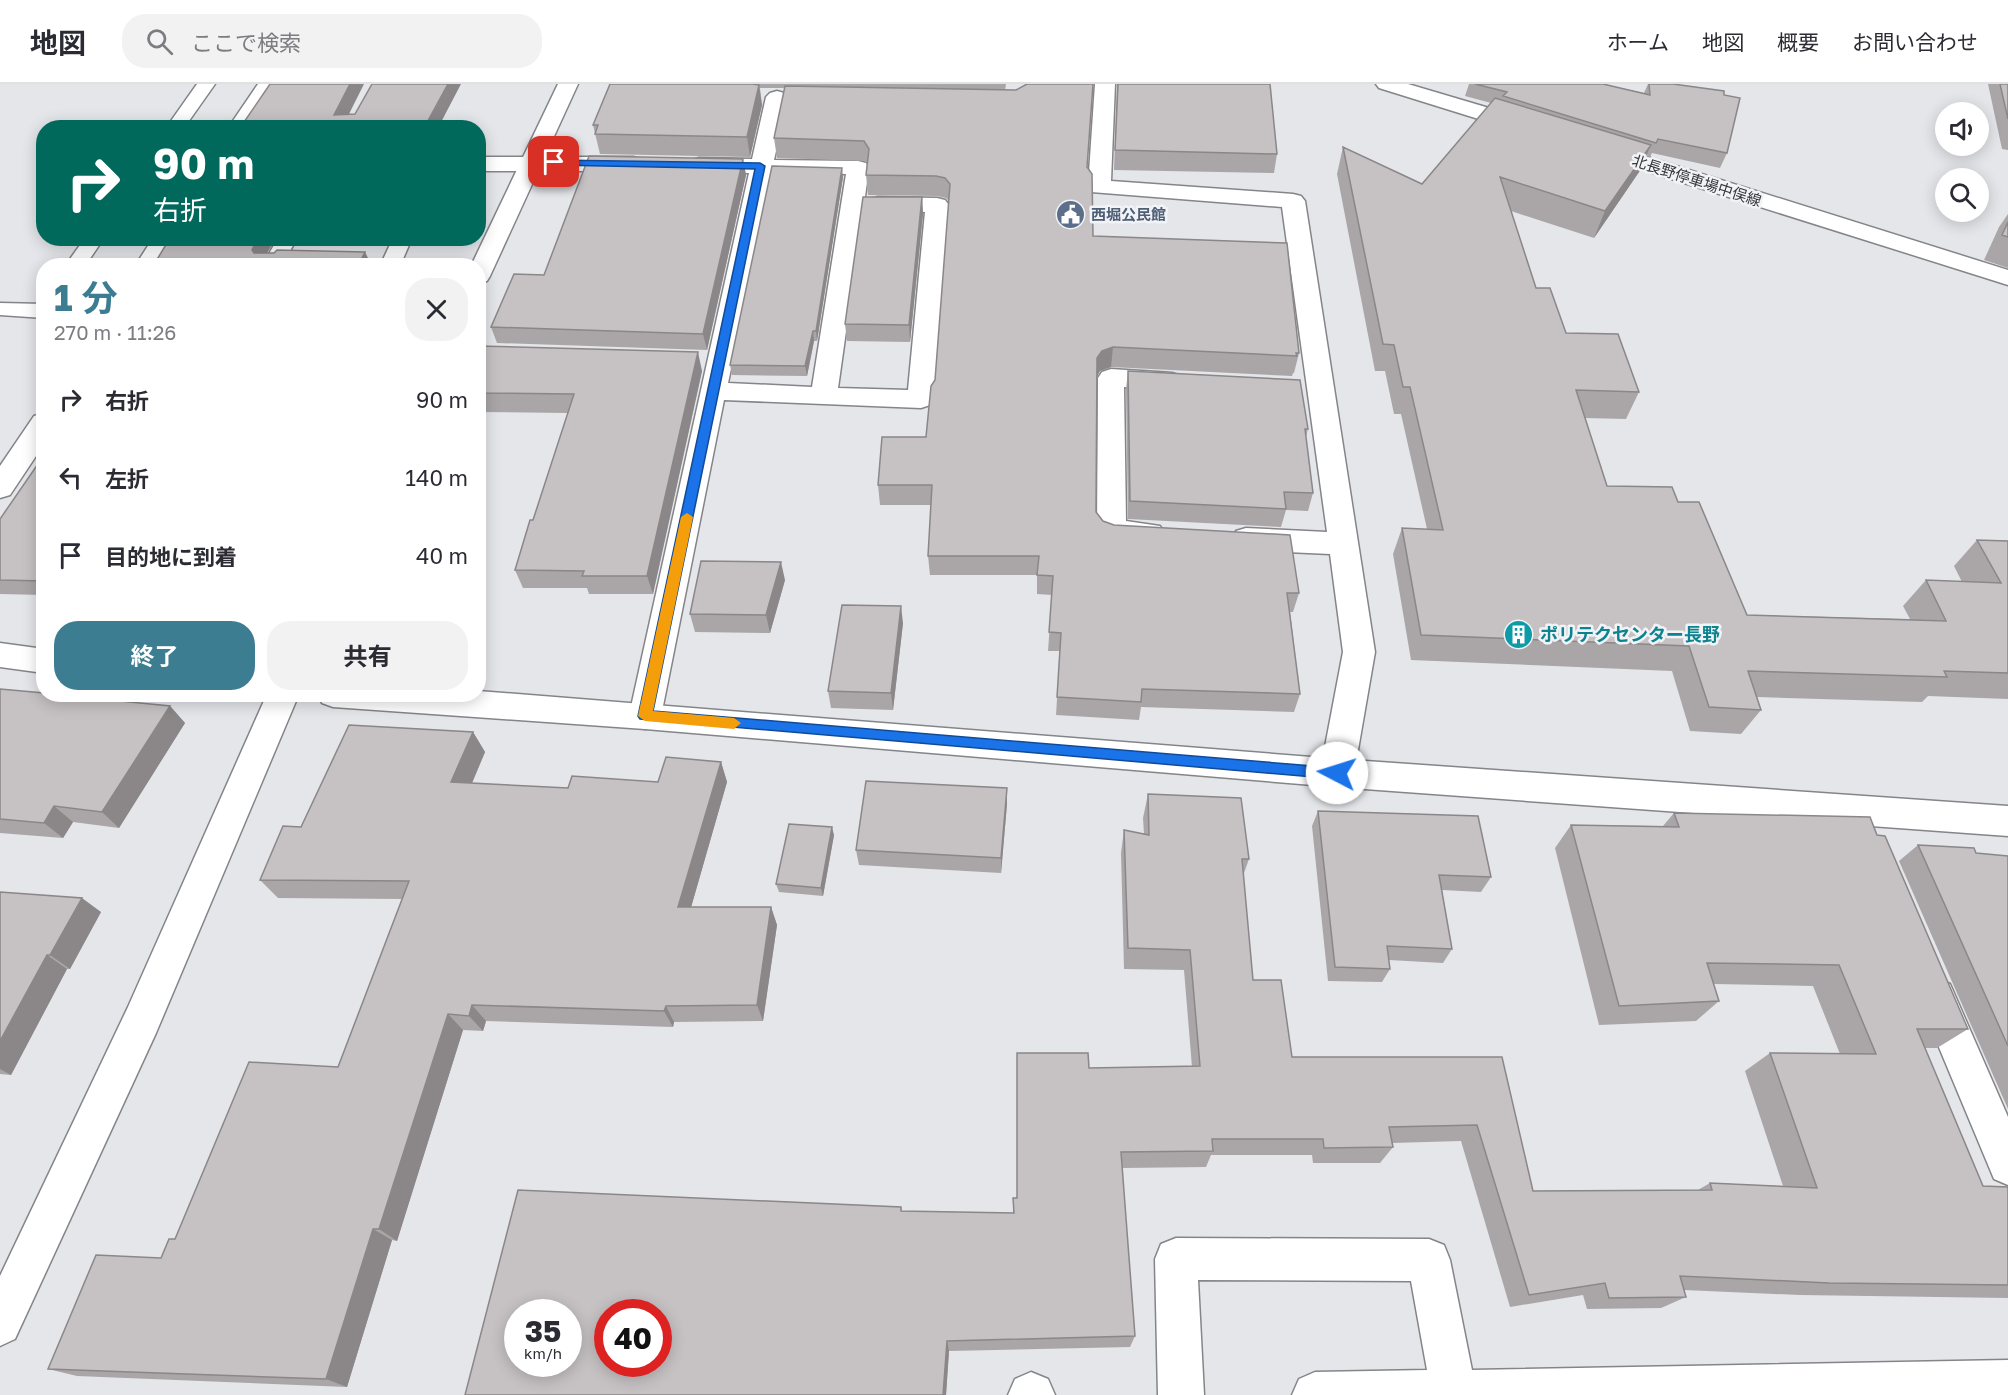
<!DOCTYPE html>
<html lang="ja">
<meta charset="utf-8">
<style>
:root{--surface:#fff;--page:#f2f2f3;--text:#2b2b33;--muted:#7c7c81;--line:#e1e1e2;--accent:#3d7d91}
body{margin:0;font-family:"Golos Text","Noto Sans JP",sans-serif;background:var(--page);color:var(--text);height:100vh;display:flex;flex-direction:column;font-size:22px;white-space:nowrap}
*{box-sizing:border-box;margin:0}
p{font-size:20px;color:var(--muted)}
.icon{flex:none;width:33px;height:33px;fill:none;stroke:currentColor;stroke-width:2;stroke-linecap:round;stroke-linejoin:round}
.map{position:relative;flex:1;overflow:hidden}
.panel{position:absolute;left:36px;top:174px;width:450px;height:444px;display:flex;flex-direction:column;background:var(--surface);border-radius:24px;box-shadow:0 3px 15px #0003}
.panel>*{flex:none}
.banner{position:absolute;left:36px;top:36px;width:450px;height:126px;border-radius:24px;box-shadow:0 3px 15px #0003;background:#00695c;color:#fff;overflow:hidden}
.fabs{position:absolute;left:1935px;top:18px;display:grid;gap:12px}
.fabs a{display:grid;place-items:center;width:54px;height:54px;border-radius:50%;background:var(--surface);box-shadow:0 3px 15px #0003;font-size:30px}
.speed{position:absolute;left:504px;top:1215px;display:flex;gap:12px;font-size:30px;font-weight:700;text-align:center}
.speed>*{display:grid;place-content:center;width:78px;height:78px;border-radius:50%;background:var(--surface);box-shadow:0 3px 15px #0003;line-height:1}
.speed small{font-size:15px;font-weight:400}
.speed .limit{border:9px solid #d22;background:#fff;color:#111}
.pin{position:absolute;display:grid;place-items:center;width:51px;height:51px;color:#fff;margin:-26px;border-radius:12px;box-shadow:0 3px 9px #0006}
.me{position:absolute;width:66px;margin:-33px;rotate:275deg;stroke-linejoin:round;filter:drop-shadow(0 0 4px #0008)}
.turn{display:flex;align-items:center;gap:21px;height:126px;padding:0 18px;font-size:27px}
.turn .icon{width:78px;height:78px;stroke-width:2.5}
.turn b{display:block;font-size:42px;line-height:51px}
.round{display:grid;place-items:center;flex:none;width:63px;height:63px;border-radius:24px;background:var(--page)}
.headline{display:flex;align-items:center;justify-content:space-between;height:102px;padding:0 18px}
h1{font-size:36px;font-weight:700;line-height:45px;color:var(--accent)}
.cta{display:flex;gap:12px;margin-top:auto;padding:12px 18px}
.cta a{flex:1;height:69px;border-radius:24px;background:var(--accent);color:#fff;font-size:24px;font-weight:700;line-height:69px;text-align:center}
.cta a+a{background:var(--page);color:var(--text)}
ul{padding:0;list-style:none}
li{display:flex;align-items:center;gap:18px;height:78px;padding:0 18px}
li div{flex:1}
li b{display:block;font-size:22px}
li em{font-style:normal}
header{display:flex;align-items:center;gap:36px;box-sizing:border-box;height:84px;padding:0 30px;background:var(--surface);border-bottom:2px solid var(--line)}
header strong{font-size:28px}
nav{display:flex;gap:33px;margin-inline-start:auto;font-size:21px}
.search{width:420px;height:54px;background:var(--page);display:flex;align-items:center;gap:15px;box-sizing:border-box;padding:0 21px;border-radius:24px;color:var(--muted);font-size:22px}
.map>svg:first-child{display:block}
</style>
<header>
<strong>地図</strong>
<div class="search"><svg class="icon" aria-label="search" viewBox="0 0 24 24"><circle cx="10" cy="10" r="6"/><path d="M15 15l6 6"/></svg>ここで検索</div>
<nav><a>ホーム</a><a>地図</a><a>概要</a><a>お問い合わせ</a></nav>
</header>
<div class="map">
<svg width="2008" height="1311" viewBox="0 0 2008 1311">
<rect width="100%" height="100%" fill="#e4e6ea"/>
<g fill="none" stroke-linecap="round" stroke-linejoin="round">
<defs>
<path id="service" d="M 197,0 L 215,0 L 184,44 L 166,44 Z
M 85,154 L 104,154 L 85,182 L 65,182 Z
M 278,154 L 297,154 L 282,182 L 262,182 Z
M 393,154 L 412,154 L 400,182 L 380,182 Z
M 0,219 L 44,220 L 44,234 L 0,231 Z"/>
<path id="minor" d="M 258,0 L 278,0 L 250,44 L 228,44 Z
M 1095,0 L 1115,0 L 1111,97 L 1293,110 L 1301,112 L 1305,117 L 1375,568 L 1354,689 L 1349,699 L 1337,703 L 1325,699 L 1320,689 L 1343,568 L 1330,470 L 1246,466 L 1236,463 L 1231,455 L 1236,447 L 1246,444 L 1327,448 L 1282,123 L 1091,108 L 1088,103 Z
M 777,7 L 784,9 L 788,13 L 774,76 L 858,77 L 866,79 L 869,84 L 838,304 L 908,306 L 925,128 L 870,125 L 866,120 L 870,115 L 878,113 L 937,114 L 945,116 L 949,121 L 934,315 L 930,321 L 921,324 L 724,316 L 661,632 L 657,641 L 645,645 L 633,641 L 629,632 L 749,89 L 699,88 L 691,86 L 688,81 L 691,76 L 699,74 L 752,75 L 766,13 L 770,9 ZM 772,89 L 846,90 L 812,303 L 728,299 Z
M 478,73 L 633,73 L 641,75 L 644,80 L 641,85 L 633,87 L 478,87 Z
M 153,154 L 177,154 L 159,182 L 135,182 Z
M 1111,285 L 1172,289 L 1181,292 L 1185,298 L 1181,304 L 1172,307 L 1124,303 L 1126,437 L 1160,442 L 1165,449 L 1160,456 C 1143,462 1119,460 1102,454 L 1097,447 L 1098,294 L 1102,288 Z
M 44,329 L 44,360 L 10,411 L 0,414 L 0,382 L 34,332 Z
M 1937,895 L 1950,900 L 2008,1033 L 2008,1101 L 1994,1095 L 1918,913 L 1924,900 Z
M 1176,1154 L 1429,1155 L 1444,1161 L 1450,1176 L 1472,1286 L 2008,1276 L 2008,1311 L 1292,1311 L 1299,1295 L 1315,1288 L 1427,1286 L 1411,1197 L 1198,1196 L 1204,1311 L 1158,1311 L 1155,1175 L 1161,1160 Z
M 1031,1288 L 1048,1295 L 1055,1311 L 1008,1311 L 1015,1295 Z"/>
<path id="tertiary" d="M 558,0 L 578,0 L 490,192 L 487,197 L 478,199 L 478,182 L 471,182 Z
M 0,559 L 44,565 L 44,589 L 0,583 Z
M 478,607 L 1337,675 L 2008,722 L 2008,752 L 1337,703 L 645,645 L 333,623 L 322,619 L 317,610 L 478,610 Z
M 267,610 L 299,610 L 156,949 L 15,1255 L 0,1262 L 0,1192 L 128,923 Z"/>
<path id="secondary" d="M 1376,0 L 1408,0 L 1533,37 L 1536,42 L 1533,47 L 1525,48 L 1517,47 L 1379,4 Z
M 1600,58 L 2008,186 L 2008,201 L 1592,70 L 1589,65 L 1592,60 Z"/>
</defs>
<use href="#service" stroke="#838589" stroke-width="3"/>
<use href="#minor" stroke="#838589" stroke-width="3"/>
<use href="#tertiary" stroke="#838589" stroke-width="3"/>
<use href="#secondary" stroke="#838589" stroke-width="3"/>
<use href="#service" fill="#fff" fill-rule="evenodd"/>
<use href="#minor" fill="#fff" fill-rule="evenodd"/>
<use href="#tertiary" fill="#fff" fill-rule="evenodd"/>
<use href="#secondary" fill="#fff" fill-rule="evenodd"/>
</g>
<path fill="#aaa6a7" d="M 610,0 L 1006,0 L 1005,6 L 1087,83 L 1093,152 L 1299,269 L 1294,289 L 1293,289 L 1292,292 L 1111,283 L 1100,287 L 1097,292 L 1096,428 L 1103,437 L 1299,509 L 1293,528 L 1290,528 L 1300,610 L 1294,628 L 1141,623 L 1139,636 L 1056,631 L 1060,567 L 1048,567 L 1052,511 L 1037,510 L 1037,491 L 930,491 L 928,472 L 931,421 L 880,421 L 878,401 L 926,353 L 935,296 L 949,117 L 946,114 L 937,112 L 868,111 L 866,91 L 867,79 L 866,77 L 777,74 L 774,54 L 785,4 L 760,4 L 762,21 L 750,73 L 600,70 L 593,41 Z
M 1117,0 L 1270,0 L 1277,70 L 1274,89 L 1114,86 Z
M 1469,0 L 1603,0 L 1644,9 L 1648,0 L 1673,0 L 1727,69 L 1720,84 L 1652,69 L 1650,73 L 1646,72 L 1639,88 L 1594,154 L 1511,127 L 1536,204 L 1566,249 L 1639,308 L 1626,335 L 1584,334 L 1607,402 L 1678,418 L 1747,531 L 1910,535 L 1903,522 L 1926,496 L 1962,498 L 1954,482 L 1977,456 L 2008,457 L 2008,615 L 1928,612 L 1922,618 L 1757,613 L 1761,626 L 1741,650 L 1690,647 L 1672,587 L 1411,576 L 1393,470 L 1402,444 L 1427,445 L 1401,330 L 1394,330 L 1385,287 L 1375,287 L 1337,90 L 1343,63 L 1422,100 L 1491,19 L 1465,12 Z
M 1988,0 L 2008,0 L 2008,66 L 2002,65 Z
M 743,75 L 746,91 L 707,266 L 497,259 L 491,243 L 544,191 Z
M 843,93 L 817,257 L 814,257 L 807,292 L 732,291 L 730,281 Z
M 922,113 L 923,130 L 910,258 L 847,257 L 845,240 Z
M 2008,130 L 2008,184 L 1984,176 L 1999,143 Z
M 478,262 L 702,287 L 653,510 L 589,510 L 587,504 L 523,504 L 515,486 L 533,436 L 568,329 L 478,328 Z
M 1128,287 L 1308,345 L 1306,353 L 1313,409 L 1308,427 L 1286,426 L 1281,443 L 1128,435 L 1126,305 Z
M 44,377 L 44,511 L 0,510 L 0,435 Z
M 785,496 L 770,549 L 695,548 L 690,530 Z
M 903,539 L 893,626 L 831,624 L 828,607 Z
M 0,605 L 76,612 L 121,614 L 124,617 L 170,622 L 185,639 L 119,744 L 73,738 L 63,754 L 0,749 Z
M 473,648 L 485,668 L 472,699 L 568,704 L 658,698 L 721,678 L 727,698 L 691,823 L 771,823 L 777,841 L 763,937 L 674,938 L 673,943 L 486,937 L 483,947 L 463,946 L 397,1157 L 392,1156 L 347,1303 L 77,1292 L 48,1285 L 161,1174 L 175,1155 L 338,983 L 402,815 L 278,814 L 260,796 L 301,743 Z
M 1148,710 L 1249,775 L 1243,792 L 1253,896 L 1292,973 L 1502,973 L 1533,1107 L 1698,1106 L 1710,1099 L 1783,1102 L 1745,987 L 1770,969 L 1840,970 L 1813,902 L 1714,900 L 1719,917 L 1696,937 L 1599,941 L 1555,764 L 1571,741 L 1663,742 L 1674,729 L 1877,751 L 1968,945 L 1937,964 L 1925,964 L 1983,1102 L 2008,1103 L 2008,1214 L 1800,1211 L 1684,1206 L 1686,1213 L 1661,1224 L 1587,1225 L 1583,1211 L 1510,1223 L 1461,1057 L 1392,1059 L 1393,1063 L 1380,1079 L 1313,1079 L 1312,1071 L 1211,1071 L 1206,1083 L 1122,1084 L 1135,1252 L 1130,1263 L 949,1267 L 946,1311 L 465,1311 L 901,1123 L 902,1127 L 1013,1129 L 1013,1114 L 1016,1114 L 1089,984 L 1192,983 L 1184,886 L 1124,885 L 1121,769 L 1124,746 L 1144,750 L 1143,734 Z
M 1007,720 L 1001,789 L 859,781 L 856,766 Z
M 1318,727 L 1491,793 L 1481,808 L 1442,806 L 1452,865 L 1443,879 L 1389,876 L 1390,885 L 1382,898 L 1328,897 L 1312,742 Z
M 834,751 L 823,812 L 779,808 L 776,800 Z
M 1918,761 L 1976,769 L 2008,772 L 2008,1025 L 1899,777 Z
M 0,808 L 101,828 L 70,885 L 67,885 L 11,991 L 0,990 Z"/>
<path fill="#8b8788" d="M 350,0 L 364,0 L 342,44 L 334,31 Z
M 448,0 L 461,0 L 438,44 L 424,44 Z
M 759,1 L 762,21 L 750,73 L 747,53 Z
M 1651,61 L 1639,88 L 1594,154 L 1605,127 Z
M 743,75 L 746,91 L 707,266 L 703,250 Z
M 842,84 L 843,93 L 817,257 L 816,247 Z
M 922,113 L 923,130 L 910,258 L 909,241 Z
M 258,154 L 276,154 L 260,181 L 252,166 Z
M 365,168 L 372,182 L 358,182 Z
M 813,247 L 814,257 L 807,292 L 805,282 Z
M 1113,263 L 1111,283 L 1100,287 L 1096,294 L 1097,274 L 1102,267 Z
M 698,268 L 702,287 L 653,510 L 647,492 Z
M 781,478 L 785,496 L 770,549 L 766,531 Z
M 901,522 L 903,539 L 893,626 L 891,609 Z
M 170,622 L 185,639 L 119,744 L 102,728 Z
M 473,648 L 485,668 L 464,718 L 451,698 Z
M 721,678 L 727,698 L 686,841 L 678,823 Z
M 1007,704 L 1007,720 L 1001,789 L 1001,774 Z
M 54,722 L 73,738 L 63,754 L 44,739 Z
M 832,743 L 834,751 L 823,812 L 821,804 Z
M 82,814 L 101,828 L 70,885 L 50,871 Z
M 771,823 L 777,841 L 763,937 L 757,921 Z
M 47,871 L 67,885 L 11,991 L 0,985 L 0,957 Z
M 472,921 L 486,937 L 483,947 L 469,932 Z
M 666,922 L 674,938 L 673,943 L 664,927 Z
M 448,930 L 463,946 L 397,1157 L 379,1145 Z
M 373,1145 L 392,1156 L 347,1303 L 326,1295 Z
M 947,1257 L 949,1267 L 946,1311 L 943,1311 Z"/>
<path fill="#c6c1c2" stroke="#8b8788" stroke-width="1.5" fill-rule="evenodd" d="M 270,0 L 350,0 L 334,31 L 355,30 L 372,0 L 448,0 L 424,44 L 240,44 Z
M 610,0 L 752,0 L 759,1 L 747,53 L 595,50 L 598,41 L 593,41 Z
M 1027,0 L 1093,0 L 1087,83 L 1092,90 L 1093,152 L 1287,159 L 1299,269 L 1296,269 L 1297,272 L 1113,263 L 1102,267 L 1097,274 L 1096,428 L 1103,437 L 1114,441 L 1290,451 L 1299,509 L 1287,509 L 1300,610 L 1142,605 L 1141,618 L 1057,613 L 1061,549 L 1049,548 L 1053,492 L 1037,491 L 1039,472 L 928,472 L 932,401 L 878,401 L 882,353 L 926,353 L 931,302 L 935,296 L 950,100 L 945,94 L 936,92 L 866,91 L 869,65 L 864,57 L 774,54 L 785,2 L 1016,6 Z
M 1118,0 L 1270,0 L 1277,70 L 1115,66 Z
M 1475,0 L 1603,0 L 1650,11 L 1649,0 L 1673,0 L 1724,7 L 1724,11 L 1740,14 L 1727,69 L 1658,55 L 1656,59 L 1503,12 L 1507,8 Z
M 2000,0 L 2008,0 L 2008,35 Z
M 1495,14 L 1651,61 L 1605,127 L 1500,93 L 1536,204 L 1550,204 L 1566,249 L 1618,250 L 1639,308 L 1576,306 L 1607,402 L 1672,403 L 1678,418 L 1699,418 L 1747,531 L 1946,537 L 1926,496 L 2001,499 L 1977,456 L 2008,457 L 2008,589 L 1944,587 L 1947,593 L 1748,587 L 1761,626 L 1709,623 L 1689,562 L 1421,551 L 1402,444 L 1443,446 L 1410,303 L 1403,303 L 1394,261 L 1383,260 L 1343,63 L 1422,100 Z
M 589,72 L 743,75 L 703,250 L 491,243 L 514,190 L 544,191 Z
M 772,82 L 842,84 L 816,247 L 813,247 L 805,282 L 730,281 Z
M 863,113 L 922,113 L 909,241 L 845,240 Z
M 2008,138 L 2008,153 L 2002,151 Z
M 170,154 L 258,154 L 252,166 L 254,169 L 274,169 L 277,166 L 365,168 L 358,182 L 153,182 Z
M 478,262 L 698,268 L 647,492 L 582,492 L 584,487 L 515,486 L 530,436 L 533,436 L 574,310 L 478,309 Z
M 1128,287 L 1300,296 L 1308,345 L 1305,345 L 1313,409 L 1284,408 L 1286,425 L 1130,417 Z
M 40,377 L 44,377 L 44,497 L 0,496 L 0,435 Z
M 701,477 L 781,478 L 766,531 L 690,530 Z
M 842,521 L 901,522 L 891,609 L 828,607 Z
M 0,605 L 44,609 L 44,610 L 58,610 L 76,612 L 78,610 L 95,610 L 121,614 L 119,617 L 170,622 L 102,728 L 54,722 L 44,739 L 0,735 Z
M 349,641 L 473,648 L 451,698 L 568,704 L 572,692 L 658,698 L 666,673 L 721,678 L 678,823 L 771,823 L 757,921 L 666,922 L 664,927 L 472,921 L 469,932 L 448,930 L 379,1145 L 373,1145 L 326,1295 L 48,1285 L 96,1171 L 161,1174 L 169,1155 L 175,1155 L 249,978 L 338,983 L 409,797 L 260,796 L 283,742 L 301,743 Z
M 866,697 L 1007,704 L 1001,774 L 856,766 Z
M 1148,710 L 1241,714 L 1249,775 L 1242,775 L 1253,896 L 1281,896 L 1292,973 L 1502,973 L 1533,1107 L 1712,1106 L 1710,1099 L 1817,1104 L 1770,969 L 1876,970 L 1839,881 L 1707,879 L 1719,917 L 1619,922 L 1571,741 L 1679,743 L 1674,729 L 1870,733 L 1877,751 L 1885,752 L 1968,945 L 1917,945 L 1983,1102 L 2008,1103 L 2008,1201 L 1829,1199 L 1680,1192 L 1686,1213 L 1609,1214 L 1605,1199 L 1529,1211 L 1477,1041 L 1389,1043 L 1393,1063 L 1324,1064 L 1323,1055 L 1212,1055 L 1213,1067 L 1121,1068 L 1135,1252 L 947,1257 L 943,1311 L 465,1311 L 518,1106 L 901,1123 L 901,1127 L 1014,1129 L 1013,1114 L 1017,1114 L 1017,969 L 1088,969 L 1089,984 L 1200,982 L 1190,866 L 1128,864 L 1124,746 L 1149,751 ZM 518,1228 L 568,1228 L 568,1280 L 518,1280 ZM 608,1228 L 658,1228 L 658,1280 L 608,1280 Z
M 1318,727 L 1478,732 L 1491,793 L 1439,791 L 1452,865 L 1387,862 L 1390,885 L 1335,883 Z
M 789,740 L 832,743 L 821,804 L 776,800 Z
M 1918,761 L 1974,764 L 1976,769 L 2008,772 L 2008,962 Z
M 0,808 L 82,814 L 50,871 L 47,871 L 0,957 Z"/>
<path fill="#1a73e8" stroke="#114b97" stroke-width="1.5" d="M 551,76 L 760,79 L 765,82 L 653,627 L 1337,684 L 1342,685 L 1344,689 L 1342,694 L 1337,695 L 640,635 L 638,632 L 755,85 L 554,81 L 550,78 Z"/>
<path fill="#f59e0b" d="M 687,429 L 693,433 L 653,627 L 734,634 L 741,639 L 734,645 L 645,637 L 638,632 L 681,433 Z"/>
<defs>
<symbol id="civic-disc" viewBox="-11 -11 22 22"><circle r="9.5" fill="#5c6f8a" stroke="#f1f3f7"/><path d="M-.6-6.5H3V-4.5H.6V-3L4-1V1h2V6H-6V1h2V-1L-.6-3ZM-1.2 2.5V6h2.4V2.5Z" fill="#fff"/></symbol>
<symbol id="building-disc" viewBox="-11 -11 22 22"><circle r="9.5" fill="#0f9aa8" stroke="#f1f3f7"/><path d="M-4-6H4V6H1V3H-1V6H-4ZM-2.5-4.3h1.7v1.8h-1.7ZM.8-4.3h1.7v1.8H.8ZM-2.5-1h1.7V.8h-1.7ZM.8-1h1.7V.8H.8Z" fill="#fff"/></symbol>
</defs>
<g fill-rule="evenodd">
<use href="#civic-disc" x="1054" y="114" width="33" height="33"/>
<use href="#building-disc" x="1502" y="534" width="33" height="33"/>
</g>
<g text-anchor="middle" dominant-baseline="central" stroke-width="5" stroke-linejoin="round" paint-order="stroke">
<g font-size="15" fill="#363638" stroke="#f1f3f7">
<text transform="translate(1697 96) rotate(18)">北長野停車場中俣線</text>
</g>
<g font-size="15" font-weight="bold" fill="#4e5e75" stroke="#f1f3f7" text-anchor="start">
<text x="1091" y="130">西堀公民館</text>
</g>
<g font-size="18" font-weight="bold" fill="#0d838f" stroke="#f1f3f7" text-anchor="start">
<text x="1540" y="550">ポリテクセンター長野</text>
</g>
</g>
</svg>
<div class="fabs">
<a><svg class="icon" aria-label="sound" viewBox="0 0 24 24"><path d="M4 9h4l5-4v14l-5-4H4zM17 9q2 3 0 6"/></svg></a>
<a><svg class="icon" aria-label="search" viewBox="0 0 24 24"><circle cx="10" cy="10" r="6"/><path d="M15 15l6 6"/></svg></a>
</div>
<div class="speed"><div>35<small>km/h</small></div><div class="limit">40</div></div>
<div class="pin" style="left:554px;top:78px;background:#d93025"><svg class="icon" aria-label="arrive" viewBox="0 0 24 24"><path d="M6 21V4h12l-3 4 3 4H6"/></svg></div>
<svg class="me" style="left:1337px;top:689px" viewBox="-20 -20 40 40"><circle r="19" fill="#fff"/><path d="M0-13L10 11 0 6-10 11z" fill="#1a73e8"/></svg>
<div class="banner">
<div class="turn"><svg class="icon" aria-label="right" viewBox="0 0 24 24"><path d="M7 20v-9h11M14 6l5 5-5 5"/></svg><div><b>90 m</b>右折</div></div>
</div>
<section class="panel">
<div class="headline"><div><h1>1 分</h1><p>270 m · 11:26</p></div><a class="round"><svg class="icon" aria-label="close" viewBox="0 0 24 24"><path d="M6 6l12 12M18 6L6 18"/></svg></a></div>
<ul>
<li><svg class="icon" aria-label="right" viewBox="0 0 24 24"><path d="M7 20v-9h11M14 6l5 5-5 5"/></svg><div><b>右折</b></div><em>90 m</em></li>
<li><svg class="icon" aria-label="left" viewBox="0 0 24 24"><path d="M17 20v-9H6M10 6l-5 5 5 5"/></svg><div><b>左折</b></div><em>140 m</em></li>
<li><svg class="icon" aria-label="arrive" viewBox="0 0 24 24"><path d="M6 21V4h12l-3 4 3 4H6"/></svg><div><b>目的地に到着</b></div><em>40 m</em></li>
</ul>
<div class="cta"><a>終了</a><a>共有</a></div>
</section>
</div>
